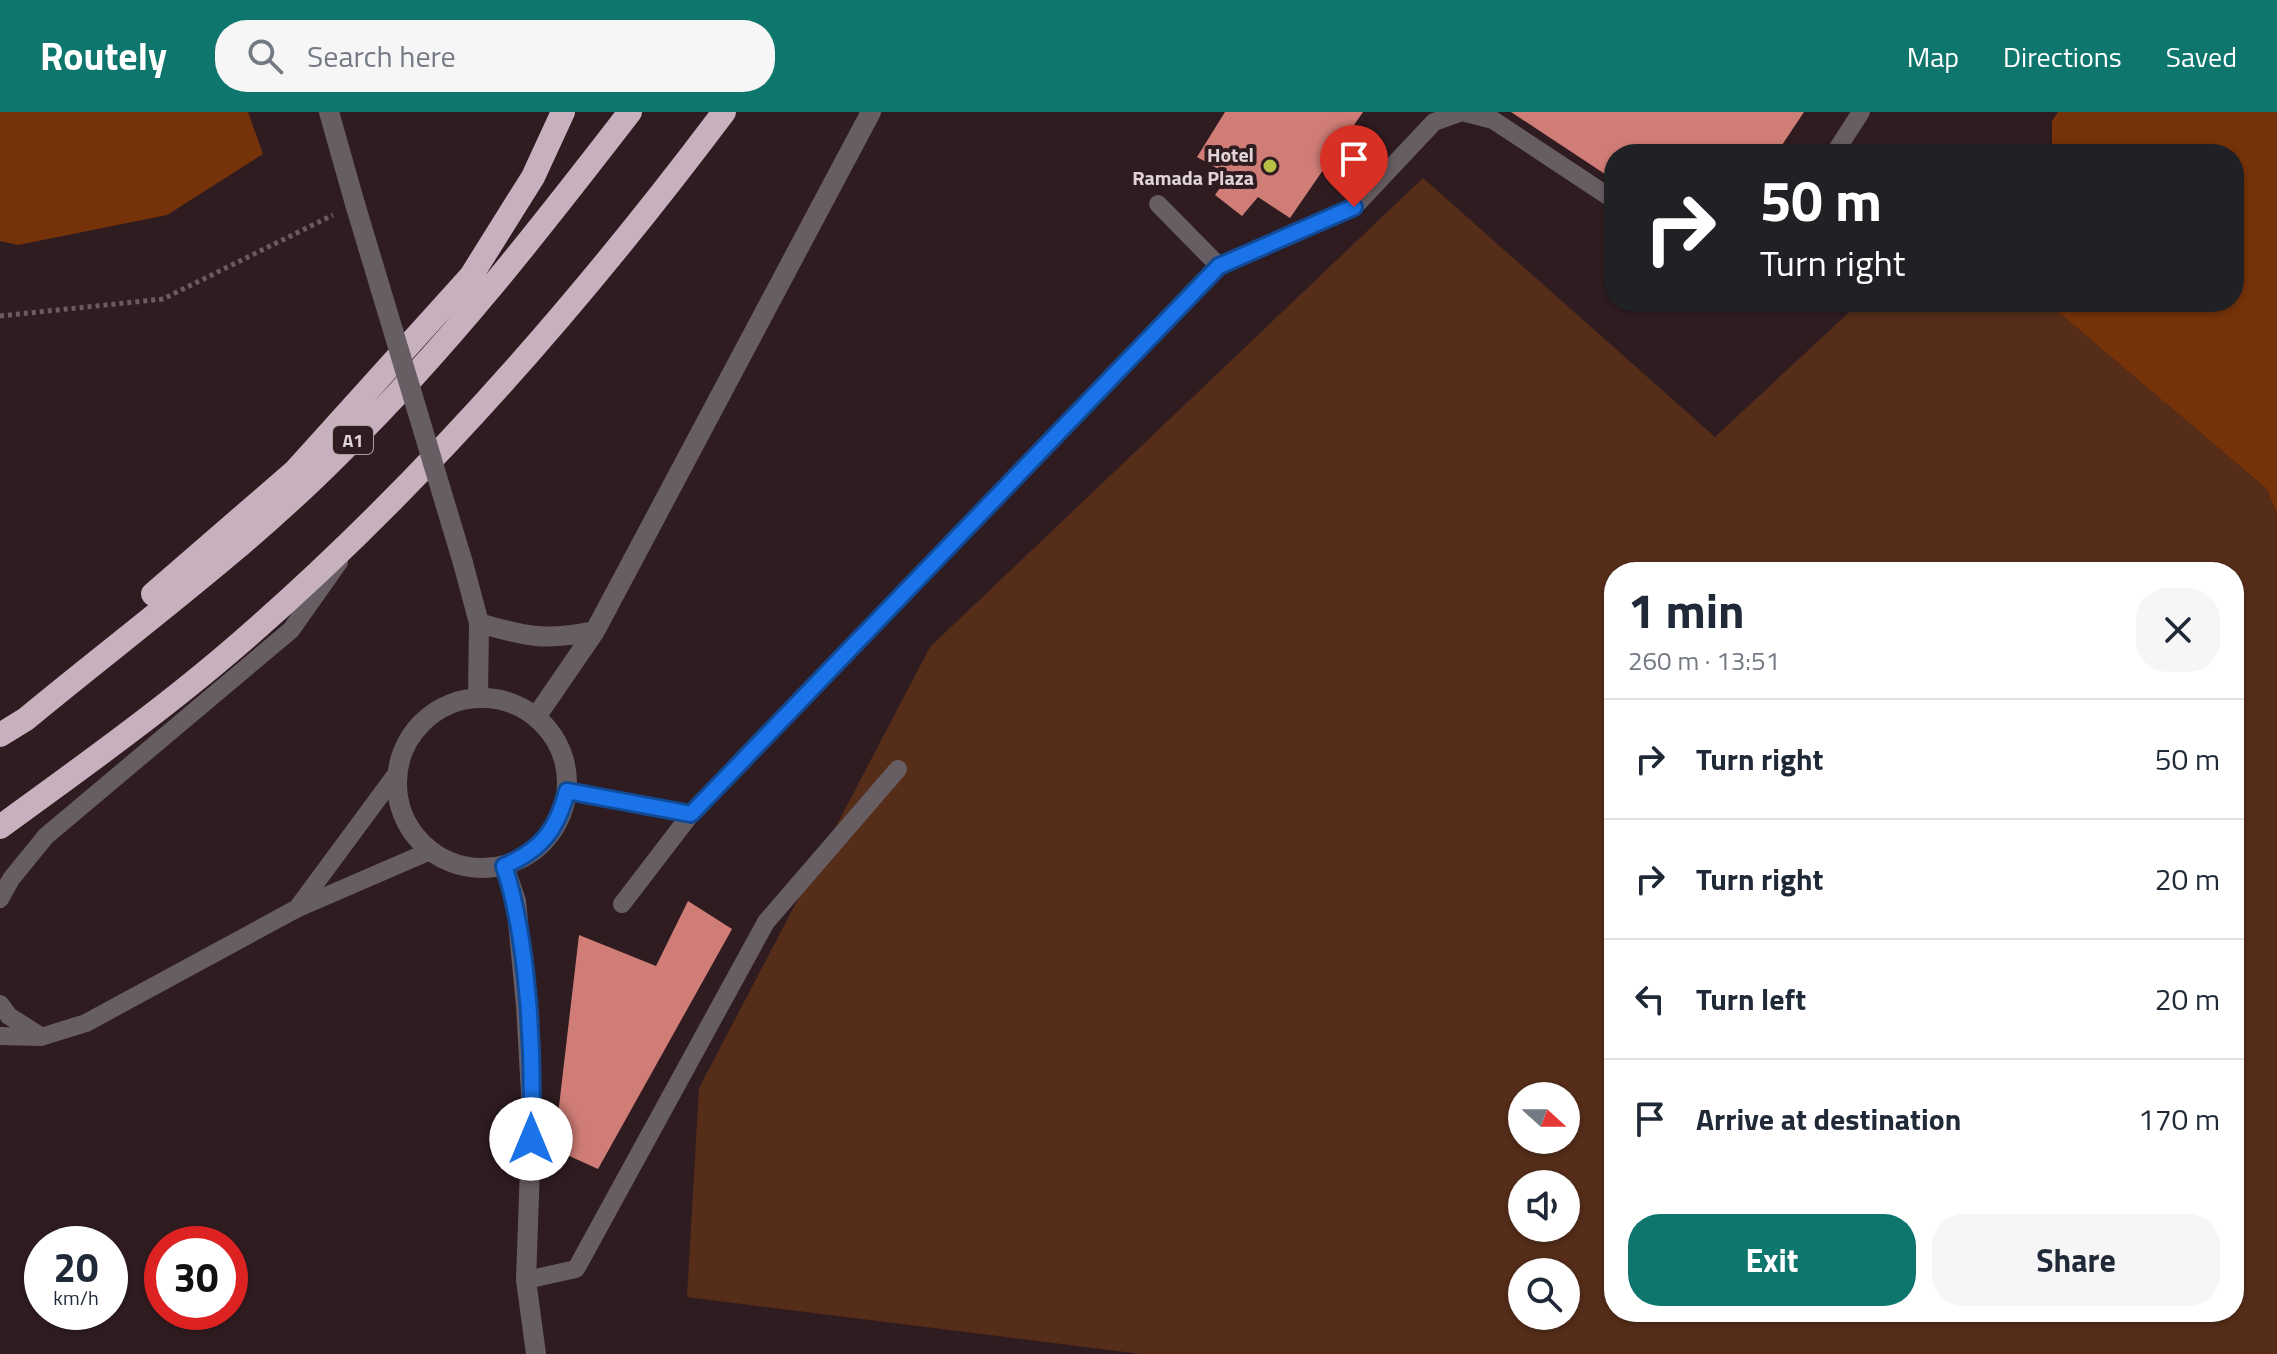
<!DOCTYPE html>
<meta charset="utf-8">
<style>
:root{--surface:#fff;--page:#f6f6f7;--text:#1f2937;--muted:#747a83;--line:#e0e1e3;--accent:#0f766e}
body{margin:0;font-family:"Titillium Web",sans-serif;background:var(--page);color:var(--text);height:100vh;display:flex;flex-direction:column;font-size:30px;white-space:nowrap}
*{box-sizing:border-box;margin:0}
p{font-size:26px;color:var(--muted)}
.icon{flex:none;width:44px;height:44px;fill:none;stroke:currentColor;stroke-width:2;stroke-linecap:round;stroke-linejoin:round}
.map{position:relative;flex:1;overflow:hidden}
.panel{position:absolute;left:1604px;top:450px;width:640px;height:760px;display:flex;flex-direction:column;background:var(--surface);border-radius:32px;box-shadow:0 2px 6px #0004}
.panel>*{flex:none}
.banner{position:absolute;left:1604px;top:32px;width:640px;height:168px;border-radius:32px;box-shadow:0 2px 6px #0004;background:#202124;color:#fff;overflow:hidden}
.needle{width:52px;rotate:111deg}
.controls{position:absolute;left:1508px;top:970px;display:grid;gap:16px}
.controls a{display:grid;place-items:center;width:72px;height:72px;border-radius:50%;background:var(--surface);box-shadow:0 2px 6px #0004;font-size:40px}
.speed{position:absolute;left:24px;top:1114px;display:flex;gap:16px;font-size:40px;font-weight:700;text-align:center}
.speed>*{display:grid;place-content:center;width:104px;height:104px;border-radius:50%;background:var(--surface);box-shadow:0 2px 6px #0004;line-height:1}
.speed small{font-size:20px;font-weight:400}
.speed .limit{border:12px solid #d22;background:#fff;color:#111}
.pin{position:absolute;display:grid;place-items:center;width:68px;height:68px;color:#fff;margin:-82px -34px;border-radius:50% 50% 50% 0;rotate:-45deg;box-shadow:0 0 8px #0007}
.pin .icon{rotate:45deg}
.me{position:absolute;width:88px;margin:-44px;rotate:0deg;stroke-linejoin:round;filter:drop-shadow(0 0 6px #0008)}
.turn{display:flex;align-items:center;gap:28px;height:168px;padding:0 24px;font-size:36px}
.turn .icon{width:104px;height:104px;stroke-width:2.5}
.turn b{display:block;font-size:56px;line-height:68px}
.round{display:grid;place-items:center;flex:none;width:84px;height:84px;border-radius:32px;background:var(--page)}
.overview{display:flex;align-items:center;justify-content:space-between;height:136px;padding:0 24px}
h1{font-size:48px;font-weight:700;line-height:60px}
.cta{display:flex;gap:16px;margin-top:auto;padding:16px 24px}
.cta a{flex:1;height:92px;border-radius:32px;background:var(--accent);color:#fff;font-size:32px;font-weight:700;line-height:92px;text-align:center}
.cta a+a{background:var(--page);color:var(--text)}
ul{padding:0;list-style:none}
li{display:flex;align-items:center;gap:24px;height:120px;padding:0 24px;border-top:2px solid var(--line)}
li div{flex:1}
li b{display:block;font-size:30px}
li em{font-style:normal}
header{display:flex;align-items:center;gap:48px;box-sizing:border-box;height:112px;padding:0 40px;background:var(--accent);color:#fff}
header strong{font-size:38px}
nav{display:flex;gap:44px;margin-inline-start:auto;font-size:28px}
.search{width:560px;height:72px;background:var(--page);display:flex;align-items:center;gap:20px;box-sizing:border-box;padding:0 28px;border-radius:32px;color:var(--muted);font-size:30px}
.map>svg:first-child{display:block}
</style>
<header>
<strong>Routely</strong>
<div class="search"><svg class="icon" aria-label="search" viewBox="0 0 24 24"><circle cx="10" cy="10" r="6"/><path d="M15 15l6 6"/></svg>Search here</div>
<nav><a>Map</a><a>Directions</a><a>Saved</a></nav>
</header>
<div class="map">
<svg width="2277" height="1242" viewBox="0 0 2277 1242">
<rect width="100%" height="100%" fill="#2f1c21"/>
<path fill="#552d19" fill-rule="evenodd" d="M 1423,66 L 1715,325 L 1860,190 L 2051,190 L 2051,194 L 2267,377 L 2277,402 L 2277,1242 L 1141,1242 L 687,1185 L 699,976 L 930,535 ZM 1614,460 L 2234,460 L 2234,1200 L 1614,1200 ZM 1522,984 L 1566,984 L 1566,1028 L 1522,1028 ZM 1522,1072 L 1566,1072 L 1566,1116 L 1522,1116 ZM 1522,1160 L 1566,1160 L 1566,1204 L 1522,1204 Z"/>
<path fill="#763309" d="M 0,0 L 248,0 L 263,42 L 167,103 L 18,133 L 0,129 Z
M 2058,0 L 2277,0 L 2277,402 L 2267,377 L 2051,194 L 2051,190 L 2234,190 L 2234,42 L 2052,42 L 2052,9 Z"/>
<path fill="#d17d77" d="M 1225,0 L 1363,0 L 1290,106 L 1258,85 L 1242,104 L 1215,83 L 1229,63 L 1197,45 Z
M 1511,0 L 1804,0 L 1776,42 L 1614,42 L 1614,68 Z
M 688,789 L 732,817 L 598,1057 L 554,1037 L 579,823 L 656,854 Z"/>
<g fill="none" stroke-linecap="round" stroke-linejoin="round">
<path stroke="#6b5a5e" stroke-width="5" stroke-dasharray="4 4" stroke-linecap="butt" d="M 0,204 L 163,187 L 333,103"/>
<path stroke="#675e63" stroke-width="18" d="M 1834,42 L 1861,0
M 1219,154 L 1354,95 L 1434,10 L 1462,0 L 1493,8 L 1614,88
M 567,679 L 691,702
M 0,787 L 11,767 L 46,724 L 291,518 L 339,450
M 622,792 L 691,702 L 1219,154 L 1158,92
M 298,795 L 397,661
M 0,892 L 9,904 L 39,923
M 0,924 L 41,925 L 86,911 L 296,797 L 430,739
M 526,1168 L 576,1157 L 766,810 L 898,657"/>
<path stroke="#675e63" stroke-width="20" d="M 329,0 L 355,92
M 463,451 L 479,511 L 478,586
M 504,754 L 516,789 L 526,893 L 532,999 L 526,1168 L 536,1242"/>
<path stroke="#675e63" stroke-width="20" d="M 479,511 C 527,525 545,529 595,519
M397 671a85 85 0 1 1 170 0a85 85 0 1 1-170 0Z
M 536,605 L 595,519 L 871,0"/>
<path stroke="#c7b1bf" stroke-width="24" d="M 153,482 L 295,359 L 471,164 L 533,65 L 563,0
M 0,623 L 26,607 C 131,520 244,438 340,341 C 447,236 539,118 630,0
M 0,715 C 81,656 164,597 240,531 C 419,376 582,189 724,0"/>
<path stroke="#675e63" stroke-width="20" d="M 355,92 L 463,451"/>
</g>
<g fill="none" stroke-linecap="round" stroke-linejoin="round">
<defs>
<path id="route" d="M 531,1027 C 534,946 529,830 504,754 C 541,738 557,718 567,679 L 691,702 L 1219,154 L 1354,95"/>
</defs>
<use href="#route" stroke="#114b97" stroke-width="20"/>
<use href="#route" stroke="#1a73e8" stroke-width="14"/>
</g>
<circle fill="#b8c147" stroke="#2f1c21" stroke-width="3" cx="1270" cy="54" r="8"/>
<g text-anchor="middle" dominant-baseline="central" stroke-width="8" stroke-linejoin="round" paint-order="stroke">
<rect fill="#2f1c21" stroke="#ac9da0" stroke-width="2" x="333" y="314" width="40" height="28" rx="6"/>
<g font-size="18" font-weight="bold" fill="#e1d4d7">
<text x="353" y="328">A1</text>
</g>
<g font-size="20" font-weight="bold" fill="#e1d4d7" stroke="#2f1c21" text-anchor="end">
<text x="1254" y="42">Hotel<tspan x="1254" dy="23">Ramada Plaza</tspan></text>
</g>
</g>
</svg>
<div class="controls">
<a><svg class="needle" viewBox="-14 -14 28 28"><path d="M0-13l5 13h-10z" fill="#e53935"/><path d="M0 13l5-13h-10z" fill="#747a83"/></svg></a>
<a><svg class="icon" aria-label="sound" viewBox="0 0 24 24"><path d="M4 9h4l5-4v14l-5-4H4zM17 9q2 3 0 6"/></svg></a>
<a><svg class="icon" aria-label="search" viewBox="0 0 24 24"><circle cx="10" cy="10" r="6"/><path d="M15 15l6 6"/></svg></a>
</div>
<div class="speed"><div>20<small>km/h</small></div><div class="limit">30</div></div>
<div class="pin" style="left:1354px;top:95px;background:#d93025"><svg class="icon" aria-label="arrive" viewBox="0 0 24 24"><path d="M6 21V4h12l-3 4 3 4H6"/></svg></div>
<svg class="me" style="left:531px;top:1027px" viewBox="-20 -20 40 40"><circle r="19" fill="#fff"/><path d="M0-13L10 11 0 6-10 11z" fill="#1a73e8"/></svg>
<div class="banner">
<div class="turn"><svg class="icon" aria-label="right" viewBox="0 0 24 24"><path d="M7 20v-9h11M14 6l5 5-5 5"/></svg><div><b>50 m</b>Turn right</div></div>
</div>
<section class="panel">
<div class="overview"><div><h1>1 min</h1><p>260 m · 13:51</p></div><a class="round"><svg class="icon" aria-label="close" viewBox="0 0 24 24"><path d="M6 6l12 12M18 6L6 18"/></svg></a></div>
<ul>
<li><svg class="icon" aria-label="right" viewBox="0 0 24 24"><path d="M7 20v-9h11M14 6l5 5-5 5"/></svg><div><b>Turn right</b></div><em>50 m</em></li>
<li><svg class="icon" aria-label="right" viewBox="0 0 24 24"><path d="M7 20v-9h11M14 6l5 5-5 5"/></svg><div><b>Turn right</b></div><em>20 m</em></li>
<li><svg class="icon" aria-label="left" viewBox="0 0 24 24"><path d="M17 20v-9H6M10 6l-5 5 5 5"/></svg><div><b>Turn left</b></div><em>20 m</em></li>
<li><svg class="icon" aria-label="arrive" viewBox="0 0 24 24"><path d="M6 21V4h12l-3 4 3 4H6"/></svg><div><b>Arrive at destination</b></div><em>170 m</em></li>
</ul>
<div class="cta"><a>Exit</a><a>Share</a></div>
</section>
</div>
